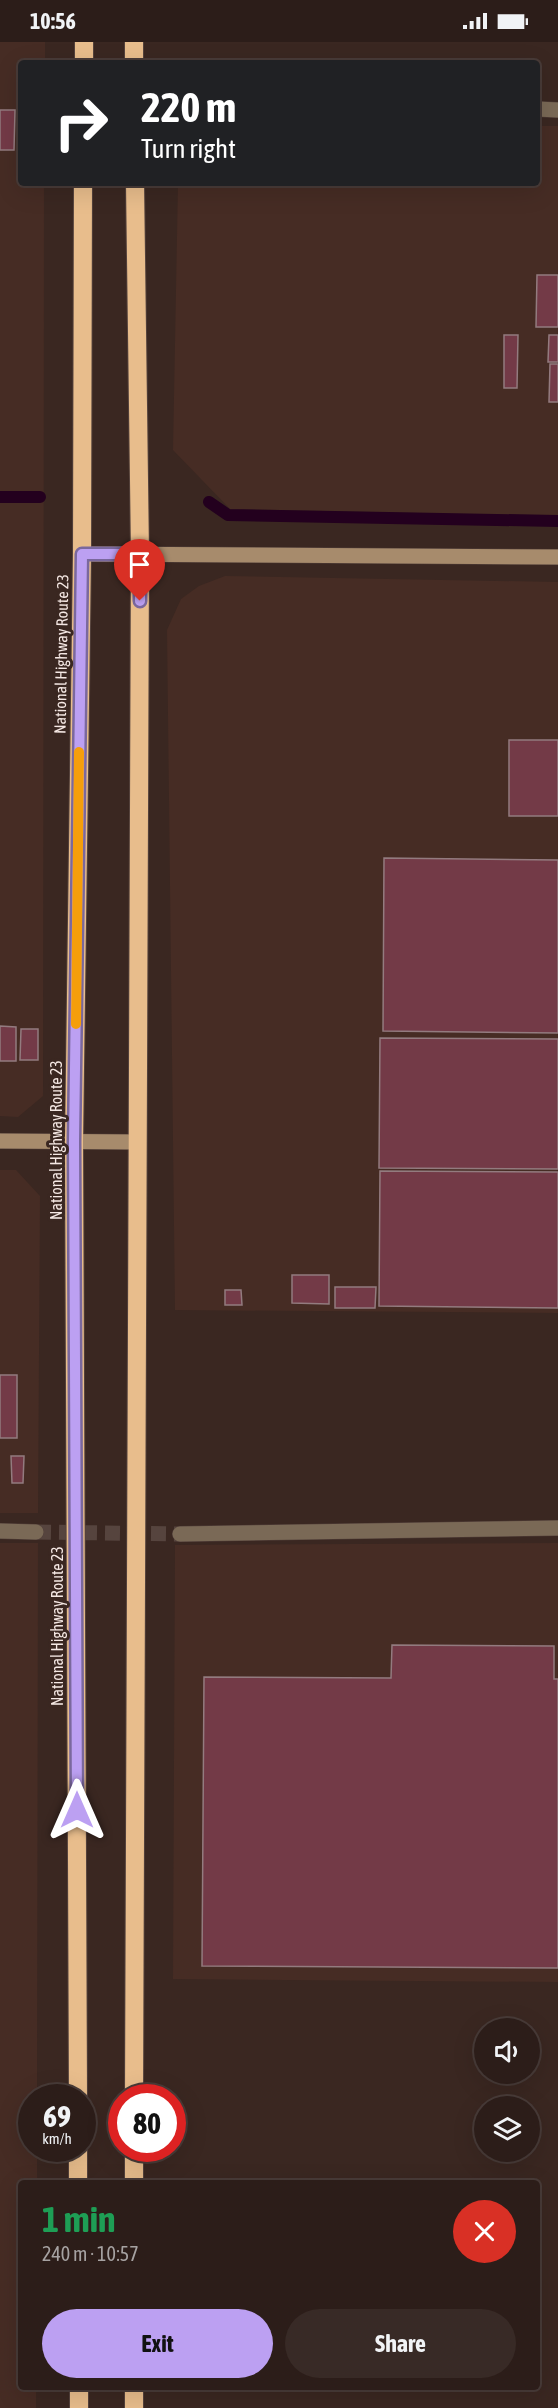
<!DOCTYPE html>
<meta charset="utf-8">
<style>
:root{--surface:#2c1d19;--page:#382a26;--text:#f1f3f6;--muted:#a6a2a2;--line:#483b38;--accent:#bca0f2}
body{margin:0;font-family:"Asap Condensed",sans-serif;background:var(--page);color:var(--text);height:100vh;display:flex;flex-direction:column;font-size:22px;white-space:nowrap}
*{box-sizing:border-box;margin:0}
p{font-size:20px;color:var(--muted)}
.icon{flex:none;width:33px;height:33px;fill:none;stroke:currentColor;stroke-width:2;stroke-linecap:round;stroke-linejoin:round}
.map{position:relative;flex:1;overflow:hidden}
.details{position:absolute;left:18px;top:2138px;width:522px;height:210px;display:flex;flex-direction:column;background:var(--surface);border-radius:6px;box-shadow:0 6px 24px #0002,0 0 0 2px var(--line)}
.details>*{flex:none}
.hud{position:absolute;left:18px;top:18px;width:522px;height:126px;border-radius:6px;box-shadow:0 6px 24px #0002,0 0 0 2px var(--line);background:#202124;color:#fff;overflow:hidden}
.fabs{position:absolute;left:474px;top:1976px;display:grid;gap:12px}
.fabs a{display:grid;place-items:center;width:66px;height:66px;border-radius:50%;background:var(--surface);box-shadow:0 6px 24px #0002,0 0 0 2px var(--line);font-size:30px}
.speed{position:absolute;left:18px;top:2042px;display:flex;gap:12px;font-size:30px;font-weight:700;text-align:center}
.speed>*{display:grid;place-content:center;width:78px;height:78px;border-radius:50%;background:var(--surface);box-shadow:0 6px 24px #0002,0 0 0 2px var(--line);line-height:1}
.speed small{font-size:15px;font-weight:400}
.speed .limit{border:9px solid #d22;background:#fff;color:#111}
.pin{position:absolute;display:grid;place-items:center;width:51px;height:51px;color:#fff;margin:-62px -26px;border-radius:50% 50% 50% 0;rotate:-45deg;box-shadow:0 0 6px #0007}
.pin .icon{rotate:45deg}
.me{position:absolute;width:66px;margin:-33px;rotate:0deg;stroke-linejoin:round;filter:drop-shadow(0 0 4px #0008)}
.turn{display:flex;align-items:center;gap:21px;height:126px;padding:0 24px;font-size:27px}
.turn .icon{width:78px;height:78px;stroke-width:2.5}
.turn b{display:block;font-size:42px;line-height:51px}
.round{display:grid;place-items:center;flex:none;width:63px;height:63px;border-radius:32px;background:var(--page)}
.summary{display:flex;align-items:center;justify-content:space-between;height:102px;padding:0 24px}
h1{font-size:36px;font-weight:700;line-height:45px;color:#1e9e55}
.cta{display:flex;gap:12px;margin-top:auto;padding:12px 24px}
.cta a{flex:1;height:69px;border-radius:36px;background:var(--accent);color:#111;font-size:24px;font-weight:700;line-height:69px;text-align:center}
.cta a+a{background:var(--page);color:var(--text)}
.status{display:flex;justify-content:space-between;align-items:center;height:42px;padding:0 30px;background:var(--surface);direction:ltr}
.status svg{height:16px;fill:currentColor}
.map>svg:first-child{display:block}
</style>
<div class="status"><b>10:56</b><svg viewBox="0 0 49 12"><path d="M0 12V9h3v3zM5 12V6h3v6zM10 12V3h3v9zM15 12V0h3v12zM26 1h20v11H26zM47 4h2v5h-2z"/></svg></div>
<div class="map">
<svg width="558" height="2366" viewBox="0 0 558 2366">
<rect width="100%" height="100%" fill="#3a2721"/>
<path fill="#462c24" d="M 0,0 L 45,0 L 45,21 L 21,21 L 21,141 L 44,141 L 43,1054 L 18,1075 L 0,1074 Z
M 537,84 L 558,84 L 558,474 L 230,467 L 173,408 L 178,141 L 537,141 Z
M 225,534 L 558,540 L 558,1271 L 175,1268 L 167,588 L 181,557 L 199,544 Z
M 0,1128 L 16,1128 L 40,1154 L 38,1471 L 0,1471 Z
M 0,1501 L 38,1501 L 37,2055 L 32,2055 L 32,2106 L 37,2106 L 37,2140 L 21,2140 L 21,2344 L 36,2345 L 36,2366 L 0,2366 Z
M 558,1501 L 558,1940 L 173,1937 L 175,1503 Z"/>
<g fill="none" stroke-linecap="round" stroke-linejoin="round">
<path stroke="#23001e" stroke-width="12" d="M 0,455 L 40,455
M 209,460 L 228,473 L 558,479"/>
</g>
<path fill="#733a47" stroke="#937b7f" stroke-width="1.5" d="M 0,68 L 15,68 L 14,108 L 0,108 Z
M 537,233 L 558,233 L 558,285 L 536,285 Z
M 504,293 L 518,293 L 517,346 L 504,346 Z
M 549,293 L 558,293 L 558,320 L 548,320 Z
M 550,322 L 558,322 L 558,360 L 549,360 Z
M 509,698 L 558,698 L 558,774 L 509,774 Z
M 384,816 L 558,818 L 558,991 L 383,989 Z
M 0,984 L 16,985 L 16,1019 L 0,1019 Z
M 21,987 L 38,987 L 38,1018 L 20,1018 Z
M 380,996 L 558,997 L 558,1127 L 379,1126 Z
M 380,1129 L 558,1130 L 558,1266 L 379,1264 Z
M 292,1233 L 329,1233 L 329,1262 L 292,1261 Z
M 335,1245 L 376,1245 L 375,1266 L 335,1266 Z
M 225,1248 L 241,1248 L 242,1263 L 225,1263 Z
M 0,1333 L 17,1333 L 17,1396 L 0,1396 Z
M 11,1414 L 24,1414 L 23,1441 L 12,1441 Z
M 392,1603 L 554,1604 L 554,1637 L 558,1637 L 558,1926 L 202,1924 L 204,1635 L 391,1636 Z"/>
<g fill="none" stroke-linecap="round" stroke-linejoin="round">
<path stroke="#56443e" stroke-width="15" stroke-dasharray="15 8" stroke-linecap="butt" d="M 36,1490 L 180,1492"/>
<defs>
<path id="street" d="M 537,67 L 558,68
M 0,1489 L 36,1490
M 180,1492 L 558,1486"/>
<path id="secondary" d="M 82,512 L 558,515
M 0,1099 L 138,1100"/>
<path id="highway" d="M 134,0 L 134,21
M 84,21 L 84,0
M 78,2055 L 74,1100 L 82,512 L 83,141
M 134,2055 L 140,512 L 135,141
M 78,2106 L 78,2140
M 134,2140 L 134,2106
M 79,2344 L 79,2366
M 134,2366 L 134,2344"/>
</defs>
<use href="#street" stroke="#54423c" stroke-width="16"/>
<use href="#secondary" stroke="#54423c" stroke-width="16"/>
<use href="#highway" stroke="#54423c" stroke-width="20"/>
<use href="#street" stroke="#7a6956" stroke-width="15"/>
<use href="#secondary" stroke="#a78b6c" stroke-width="15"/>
<use href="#highway" stroke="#e8bd8c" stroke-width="18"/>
</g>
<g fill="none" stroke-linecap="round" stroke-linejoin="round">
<defs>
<path id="route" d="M 77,1768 L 74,1100 L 82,512 L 140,512 L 140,559"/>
</defs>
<use href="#route" stroke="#7a689d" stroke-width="15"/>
<use href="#route" stroke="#bca0f2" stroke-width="10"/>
<path stroke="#f59e0b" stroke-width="10" d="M 76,982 L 79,710"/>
</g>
<g text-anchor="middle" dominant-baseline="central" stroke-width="6" stroke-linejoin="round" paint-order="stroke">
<g font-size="16" fill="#f5e8e4" stroke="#3a2721">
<text transform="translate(61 612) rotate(-89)">National Highway Route 23</text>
<text transform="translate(56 1098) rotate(-90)">National Highway Route 23</text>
<text transform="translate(57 1584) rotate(-90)">National Highway Route 23</text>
</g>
</g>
</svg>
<div class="fabs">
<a><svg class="icon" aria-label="sound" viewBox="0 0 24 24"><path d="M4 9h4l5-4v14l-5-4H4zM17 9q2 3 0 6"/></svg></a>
<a><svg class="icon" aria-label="layers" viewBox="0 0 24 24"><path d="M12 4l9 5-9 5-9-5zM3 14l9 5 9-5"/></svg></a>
</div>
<div class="speed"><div>69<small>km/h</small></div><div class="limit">80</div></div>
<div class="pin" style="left:140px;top:559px;background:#d93025"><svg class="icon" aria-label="arrive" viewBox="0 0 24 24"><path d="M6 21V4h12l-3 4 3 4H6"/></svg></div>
<svg class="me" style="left:77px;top:1768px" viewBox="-20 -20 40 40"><path d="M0-17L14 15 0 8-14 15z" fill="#bca0f2" stroke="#fff" stroke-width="4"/></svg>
<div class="hud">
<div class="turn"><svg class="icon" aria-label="right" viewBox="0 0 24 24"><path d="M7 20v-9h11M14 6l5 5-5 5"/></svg><div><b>220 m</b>Turn right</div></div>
</div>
<section class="details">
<div class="summary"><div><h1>1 min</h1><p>240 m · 10:57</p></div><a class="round" style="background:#d93025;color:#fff"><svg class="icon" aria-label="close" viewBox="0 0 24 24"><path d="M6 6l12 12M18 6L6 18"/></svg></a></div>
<div class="cta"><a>Exit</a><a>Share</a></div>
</section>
</div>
